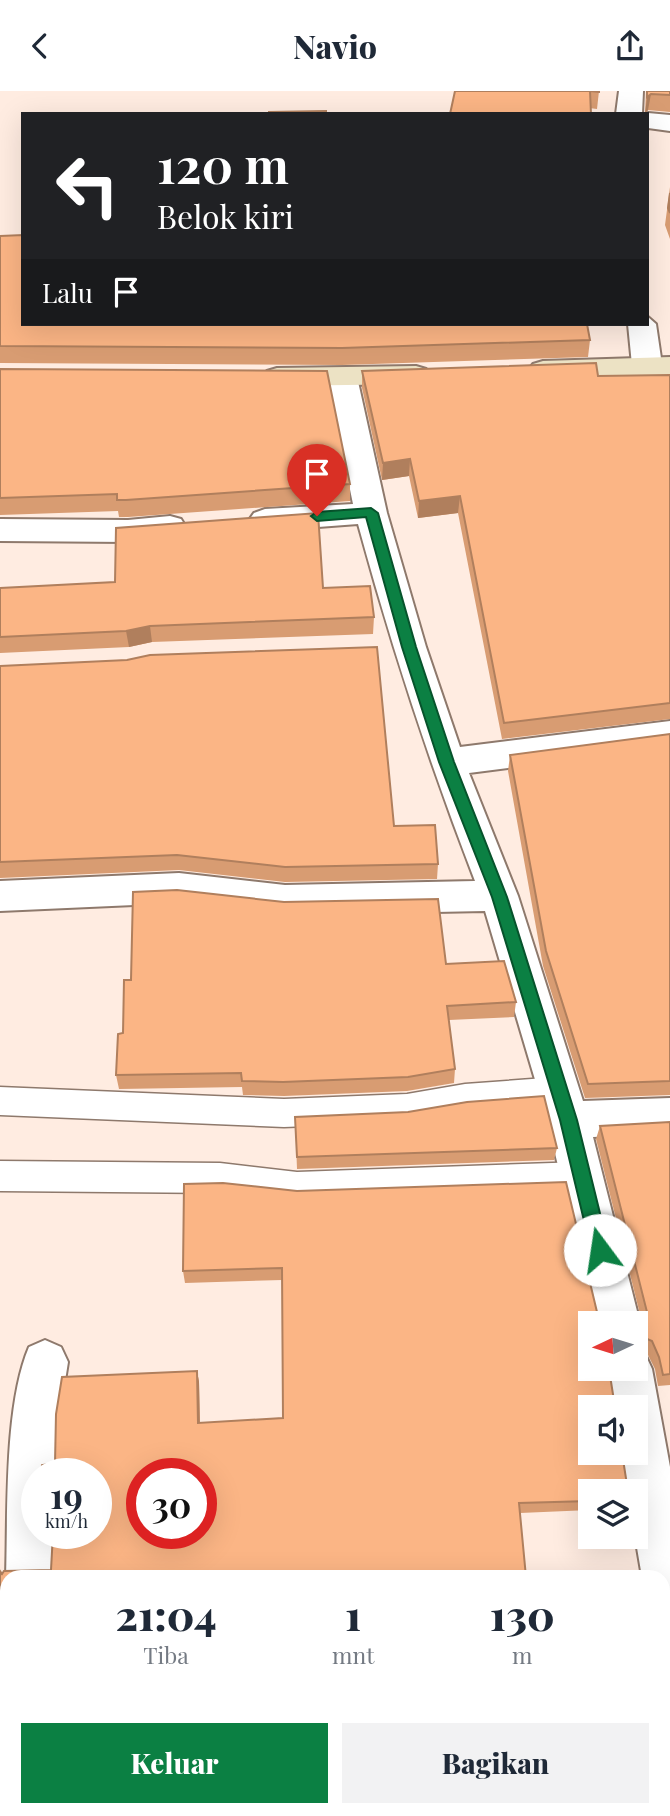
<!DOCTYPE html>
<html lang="id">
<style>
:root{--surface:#fff;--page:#f2f2f3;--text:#1f2937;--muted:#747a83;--accent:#0b8043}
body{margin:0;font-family:"Playfair Display",serif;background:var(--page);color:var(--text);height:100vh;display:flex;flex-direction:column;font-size:26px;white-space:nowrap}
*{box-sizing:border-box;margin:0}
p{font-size:23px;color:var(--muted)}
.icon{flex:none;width:38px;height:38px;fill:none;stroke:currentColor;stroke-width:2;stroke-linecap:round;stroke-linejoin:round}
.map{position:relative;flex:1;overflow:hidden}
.panel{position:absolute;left:0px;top:1479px;width:670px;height:247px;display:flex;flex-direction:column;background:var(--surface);border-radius:21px 21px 0 0;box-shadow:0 7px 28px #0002}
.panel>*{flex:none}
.guide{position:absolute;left:21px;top:21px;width:628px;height:214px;border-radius:0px;box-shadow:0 7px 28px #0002;background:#202124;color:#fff;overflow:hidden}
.needle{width:46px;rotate:266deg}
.controls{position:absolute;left:578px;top:1220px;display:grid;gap:14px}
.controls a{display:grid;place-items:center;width:70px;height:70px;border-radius:0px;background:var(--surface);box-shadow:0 7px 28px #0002;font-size:35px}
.speed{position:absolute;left:21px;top:1367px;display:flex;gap:14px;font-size:35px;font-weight:700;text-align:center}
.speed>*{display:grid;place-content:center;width:91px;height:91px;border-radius:50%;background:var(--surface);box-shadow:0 7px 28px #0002;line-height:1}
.speed small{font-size:18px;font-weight:400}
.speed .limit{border:10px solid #d22;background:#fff;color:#111}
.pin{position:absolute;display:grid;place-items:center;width:60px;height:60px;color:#fff;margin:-72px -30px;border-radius:50% 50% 50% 0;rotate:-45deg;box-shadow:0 0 7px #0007}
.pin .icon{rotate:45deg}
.me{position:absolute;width:77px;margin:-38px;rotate:346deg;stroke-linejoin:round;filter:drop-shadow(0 0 5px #0008)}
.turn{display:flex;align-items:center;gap:24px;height:147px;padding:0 21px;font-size:32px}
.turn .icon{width:91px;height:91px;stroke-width:2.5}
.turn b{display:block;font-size:49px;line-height:60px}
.then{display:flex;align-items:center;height:66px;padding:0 21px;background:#0003;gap:14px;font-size:26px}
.eta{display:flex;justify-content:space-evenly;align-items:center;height:119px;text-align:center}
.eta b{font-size:42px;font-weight:800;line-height:49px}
.primary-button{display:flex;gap:14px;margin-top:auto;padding:14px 21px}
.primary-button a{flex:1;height:80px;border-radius:0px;background:var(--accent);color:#fff;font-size:28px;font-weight:800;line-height:80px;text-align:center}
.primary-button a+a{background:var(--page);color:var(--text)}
header{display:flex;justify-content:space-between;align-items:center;height:91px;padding:0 21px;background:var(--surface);font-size:32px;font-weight:800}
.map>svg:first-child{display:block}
</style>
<header><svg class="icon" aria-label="back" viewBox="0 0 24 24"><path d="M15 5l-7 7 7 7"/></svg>Navio<svg class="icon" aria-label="share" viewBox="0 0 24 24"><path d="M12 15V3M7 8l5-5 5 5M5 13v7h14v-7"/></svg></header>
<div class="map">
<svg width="670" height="1725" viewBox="0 0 670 1725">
<rect width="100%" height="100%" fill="#ffece1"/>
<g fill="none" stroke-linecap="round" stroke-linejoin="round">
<defs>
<path id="service" d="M 559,986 L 570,990 L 575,1000 L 570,1010 L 559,1014 L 465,1021 L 407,1031 L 284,1036 L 0,1024 L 0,996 L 284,1008 L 407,1003 L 465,993 Z
M 0,1070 L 220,1072 L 297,1081 L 582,1071 L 593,1076 L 598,1086 L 593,1096 L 582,1101 L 297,1111 L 220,1102 L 0,1100 Z"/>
<path id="minor" d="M 619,0 L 643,0 L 642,23 L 616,23 Z
M 648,22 L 670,24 L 670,40 L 648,37 Z
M 648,226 L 656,233 L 662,274 L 657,280 L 647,283 L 637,280 L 632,274 L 628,233 L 648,233 Z
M 342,277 L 352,280 L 357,286 L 387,422 L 426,556 L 460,656 L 670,630 L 670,656 L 469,682 L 518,805 L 583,1010 L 670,1007 L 670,1043 L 593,1046 L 640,1232 L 635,1243 L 635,1232 L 596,1232 L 547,1029 L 485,820 L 285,824 L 179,812 L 0,820 L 0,790 L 179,782 L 285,794 L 475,790 C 429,671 392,557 358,433 L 265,440 L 254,436 L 249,429 L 254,422 L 265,418 L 353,413 L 327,286 L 332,280 Z
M 170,425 L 181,428 L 186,436 L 181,444 L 128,451 L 0,450 L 0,428 L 128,429 Z
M 45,1249 L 61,1256 L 68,1271 L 58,1334 L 57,1382 L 37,1382 L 37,1442 L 55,1442 L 54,1486 L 7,1486 L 7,1489 L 6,1486 C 8,1420 4,1315 29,1256 Z
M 635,1259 L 645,1263 L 652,1278 L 670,1376 L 670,1529 L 663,1527 L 663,1486 L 642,1486 L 635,1445 L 635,1400 L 627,1400 L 621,1362 L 635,1362 L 635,1316 L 613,1316 L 606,1278 L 635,1278 Z
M 670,1692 L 670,1725 L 593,1725 L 596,1718 L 663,1718 L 663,1693 Z
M 7,1699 L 7,1718 L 49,1718 L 49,1725 L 0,1725 L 0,1711 Z"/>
<path id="secondary" d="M 670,266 L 670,284 L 543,288 L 533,285 L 528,279 L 533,273 L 543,270 Z
M 416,275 L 426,278 L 431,284 L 426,290 L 416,293 L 277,295 L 267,292 L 262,286 L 267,280 L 277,277 Z"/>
</defs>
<use href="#service" stroke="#8e796c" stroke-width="3"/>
<use href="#minor" stroke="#8e796c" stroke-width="4"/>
<use href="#secondary" stroke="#8e796c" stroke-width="4"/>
<use href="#service" fill="#fff" fill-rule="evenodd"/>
<use href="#minor" fill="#fff" fill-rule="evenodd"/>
<use href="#secondary" fill="#ece2c4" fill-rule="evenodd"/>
</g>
<path fill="#d89c72" d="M 455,0 L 599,0 L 597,18 Z
M 646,0 L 670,0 L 670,21 L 648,19 L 645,23 Z
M 670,96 L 670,148 L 665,134 Z
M 0,145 L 590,249 L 588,266 L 342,274 L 0,272 Z
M 0,278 L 350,393 L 350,410 L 128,426 L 119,426 L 118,420 L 0,424 Z
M 362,280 L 598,285 L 670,284 L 670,628 L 502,648 L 458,422 L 418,427 L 409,385 L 382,389 L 362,297 Z
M 0,497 L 323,497 L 374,526 L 373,543 L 152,551 L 129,556 L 0,562 Z
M 0,575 L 394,735 L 438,773 L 437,788 L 285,791 L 179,779 L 0,787 Z
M 670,643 L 670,1004 L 585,1007 L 543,875 L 508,680 L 510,664 Z
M 446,873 L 516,911 L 514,926 L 449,929 L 455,978 L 454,992 L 407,1000 L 284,1005 L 243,1004 L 242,996 L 119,998 L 116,984 L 123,942 Z
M 295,1026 L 557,1057 L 554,1069 L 297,1078 Z
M 670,1031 L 670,1294 L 658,1295 L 655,1278 L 647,1262 L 637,1257 L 637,1264 L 635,1268 L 635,1232 L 590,1232 L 590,1419 L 520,1422 L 7,1486 L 7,1676 L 3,1676 L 1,1699 L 0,1699 L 0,1480 L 2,1483 L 51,1479 L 55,1372 L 197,1280 L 199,1291 L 200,1332 L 283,1327 L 282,1189 L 185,1192 L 183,1180 L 184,1093 L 597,1221 L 637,1231 L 640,1234 L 642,1231 L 596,1048 L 600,1035 Z
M 663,1567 L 670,1613 L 670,1683 L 663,1683 Z
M 310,1718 L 499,1718 L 367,1725 L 310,1725 Z"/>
<path fill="#b07f5d" d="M 651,3 L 648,19 L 645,23 L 647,6 Z
M 410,368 L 409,385 L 382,389 L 383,372 Z
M 460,405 L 458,422 L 418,427 L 419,410 Z
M 150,535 L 152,551 L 129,556 L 126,540 Z
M 197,1280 L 199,1291 L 200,1343 L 198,1332 Z
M 0,1673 L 3,1676 L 1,1699 L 0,1698 Z"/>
<path fill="#fbb585" stroke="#b07f5d" stroke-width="2" fill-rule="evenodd" d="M 455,0 L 599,0 L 599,1 L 590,0 L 591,23 L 450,23 Z
M 647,0 L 670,0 L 670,4 L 651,3 L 647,6 Z
M 326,20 L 326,23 L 269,23 L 269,21 Z
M 670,102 L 670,122 L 668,117 Z
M 23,144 L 23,233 L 587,233 L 590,249 L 342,257 L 0,255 L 0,145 Z
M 596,272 L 598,285 L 670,284 L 670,612 L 504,632 L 460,405 L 419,410 L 410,368 L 383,372 L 362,280 Z
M 0,278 L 327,280 L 350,393 L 126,409 L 117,409 L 117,403 L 0,407 Z
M 318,422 L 323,497 L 370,495 L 374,526 L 150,535 L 126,540 L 0,546 L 0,497 L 115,491 L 116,437 Z
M 377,556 L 394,735 L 435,734 L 438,773 L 285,776 L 177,764 L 0,771 L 0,575 L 127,569 L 150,564 Z
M 670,643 L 670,990 L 588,993 L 546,860 L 510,664 Z
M 177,799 L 284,811 L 438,808 L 446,873 L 504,870 L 516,911 L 447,915 L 455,978 L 408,986 L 283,991 L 242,990 L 241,982 L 116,984 L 118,943 L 123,942 L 124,889 L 131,889 L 133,801 Z
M 544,1005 L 557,1057 L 297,1066 L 295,1026 L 408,1021 L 467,1011 Z
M 670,1031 L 670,1283 L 663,1284 L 659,1266 L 652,1250 L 640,1245 L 637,1247 L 637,1264 L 635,1264 L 635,1232 L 590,1232 L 590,1278 L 609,1278 L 615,1316 L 590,1316 L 590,1362 L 622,1362 L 628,1400 L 590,1400 L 590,1410 L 519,1412 L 526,1486 L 7,1486 L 7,1669 L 0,1669 L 0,1480 L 2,1483 L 4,1480 L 51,1479 L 53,1442 L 96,1442 L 96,1382 L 41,1382 L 42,1374 L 55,1372 L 56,1323 L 62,1286 L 197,1280 L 198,1332 L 283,1327 L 282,1177 L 183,1180 L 184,1093 L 223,1092 L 297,1100 L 566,1091 L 597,1221 L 637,1223 L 637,1231 L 640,1234 L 647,1221 L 600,1035 ZM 142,1382 L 201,1382 L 201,1442 L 142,1442 Z
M 663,1567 L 670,1613 L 670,1677 L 663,1677 Z
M 310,1718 L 388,1718 L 310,1722 Z"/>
<path fill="#0b8043" stroke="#07532c" stroke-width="2" d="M 371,417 L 378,422 L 416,556 L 454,671 L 507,806 L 577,1029 L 609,1159 L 606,1165 L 600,1167 L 594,1165 L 591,1159 L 560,1029 L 492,806 L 439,671 L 402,556 L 366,426 L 317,430 L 311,425 L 317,421 Z"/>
</svg>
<div class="controls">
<a><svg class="needle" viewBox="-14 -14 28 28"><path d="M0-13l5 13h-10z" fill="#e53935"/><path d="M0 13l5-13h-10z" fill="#747a83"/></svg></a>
<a><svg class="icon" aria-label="sound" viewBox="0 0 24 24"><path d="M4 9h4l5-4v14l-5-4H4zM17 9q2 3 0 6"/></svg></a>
<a><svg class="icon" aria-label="layers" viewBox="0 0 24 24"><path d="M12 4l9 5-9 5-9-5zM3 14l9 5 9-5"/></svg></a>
</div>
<div class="speed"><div>19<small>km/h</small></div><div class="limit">30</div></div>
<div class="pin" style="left:317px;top:425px;background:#d93025"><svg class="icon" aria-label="arrive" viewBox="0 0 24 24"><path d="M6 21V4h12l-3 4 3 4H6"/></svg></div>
<svg class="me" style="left:600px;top:1159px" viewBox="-20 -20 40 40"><circle r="19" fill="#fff"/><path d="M0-13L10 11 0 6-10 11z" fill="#0b8043"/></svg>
<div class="guide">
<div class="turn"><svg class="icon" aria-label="left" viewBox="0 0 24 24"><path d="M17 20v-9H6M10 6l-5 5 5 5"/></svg><div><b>120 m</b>Belok kiri</div></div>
<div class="then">Lalu<svg class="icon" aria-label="arrive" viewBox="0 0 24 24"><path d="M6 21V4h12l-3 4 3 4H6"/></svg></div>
</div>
<section class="panel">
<div class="eta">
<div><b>21:04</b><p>Tiba</p></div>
<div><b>1</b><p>mnt</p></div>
<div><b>130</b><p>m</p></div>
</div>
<div class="primary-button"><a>Keluar</a><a>Bagikan</a></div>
</section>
</div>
